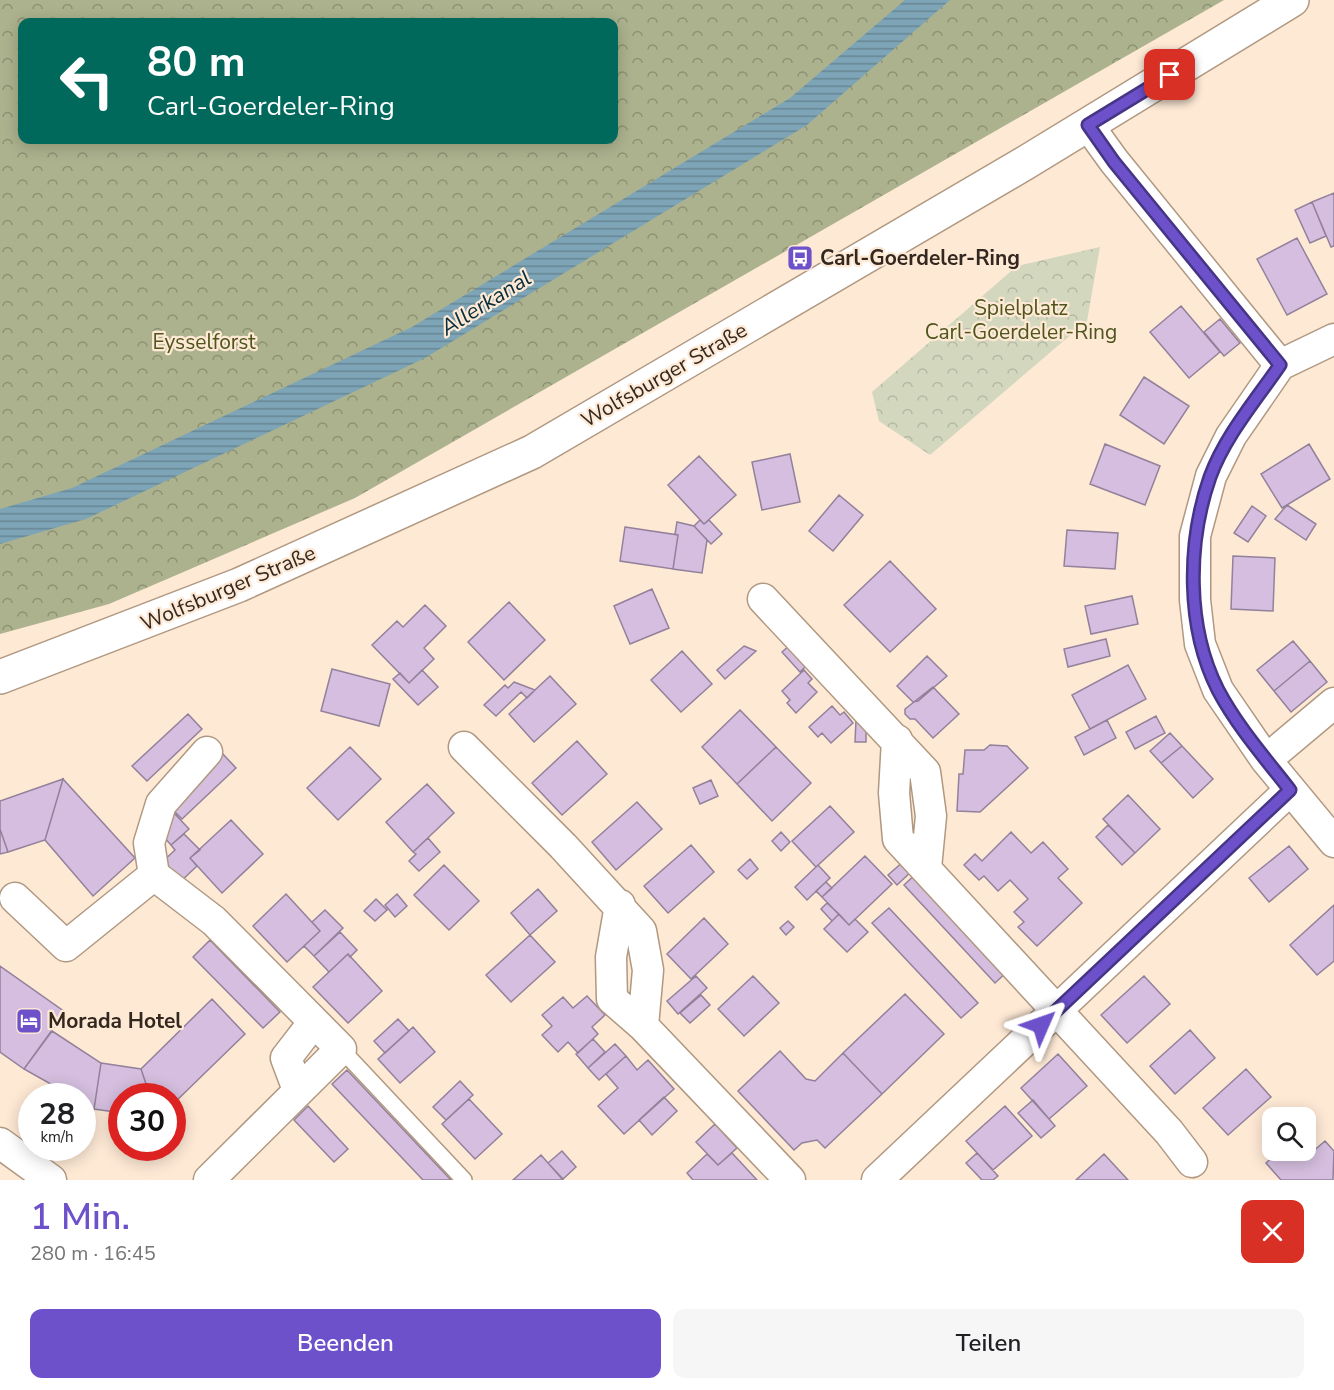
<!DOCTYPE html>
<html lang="de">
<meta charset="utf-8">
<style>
:root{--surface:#fff;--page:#f6f6f6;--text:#202124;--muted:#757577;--accent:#6c51cb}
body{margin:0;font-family:"Nunito Sans",sans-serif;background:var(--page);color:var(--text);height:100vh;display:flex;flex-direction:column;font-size:22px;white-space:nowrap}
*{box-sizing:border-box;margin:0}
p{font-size:20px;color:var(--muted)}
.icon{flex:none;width:33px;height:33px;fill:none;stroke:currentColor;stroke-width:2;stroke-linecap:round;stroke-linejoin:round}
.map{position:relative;height:1180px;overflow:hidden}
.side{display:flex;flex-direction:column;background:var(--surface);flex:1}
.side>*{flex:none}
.top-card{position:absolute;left:18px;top:18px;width:600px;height:126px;border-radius:12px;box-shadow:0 3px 15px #0003;background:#00695c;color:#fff;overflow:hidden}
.buttons{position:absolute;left:1262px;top:1107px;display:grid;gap:12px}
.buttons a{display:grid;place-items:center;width:54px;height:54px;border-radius:12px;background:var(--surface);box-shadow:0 3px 15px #0003;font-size:30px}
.speed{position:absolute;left:18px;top:1083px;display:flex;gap:12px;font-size:30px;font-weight:700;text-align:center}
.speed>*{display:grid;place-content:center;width:78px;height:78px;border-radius:50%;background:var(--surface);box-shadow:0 3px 15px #0003;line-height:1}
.speed small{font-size:15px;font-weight:400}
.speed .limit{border:9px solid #d22;background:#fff;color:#111}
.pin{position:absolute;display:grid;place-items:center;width:51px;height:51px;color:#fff;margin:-26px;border-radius:12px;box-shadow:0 3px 9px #0006}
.me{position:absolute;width:66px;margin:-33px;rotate:47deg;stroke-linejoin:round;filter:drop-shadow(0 0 4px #0008)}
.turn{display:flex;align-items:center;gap:21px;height:126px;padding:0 30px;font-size:27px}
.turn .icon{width:78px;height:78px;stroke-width:2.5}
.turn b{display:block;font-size:42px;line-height:51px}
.round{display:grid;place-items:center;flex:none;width:63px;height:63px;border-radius:12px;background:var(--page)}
.overview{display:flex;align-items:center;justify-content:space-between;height:102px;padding:0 30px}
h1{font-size:36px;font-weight:600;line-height:45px;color:var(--accent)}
.primary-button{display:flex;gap:12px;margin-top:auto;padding:12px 30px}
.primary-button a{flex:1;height:69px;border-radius:12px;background:var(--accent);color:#fff;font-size:24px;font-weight:600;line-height:69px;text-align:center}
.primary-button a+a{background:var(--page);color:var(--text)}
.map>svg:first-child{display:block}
</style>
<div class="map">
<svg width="1334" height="1180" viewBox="0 0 1334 1180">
<defs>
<pattern id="forest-crowns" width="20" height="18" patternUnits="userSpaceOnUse" patternTransform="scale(1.5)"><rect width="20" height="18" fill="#acb28e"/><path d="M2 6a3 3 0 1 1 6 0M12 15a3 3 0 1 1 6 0" fill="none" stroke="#8d9173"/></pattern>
<pattern id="park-crowns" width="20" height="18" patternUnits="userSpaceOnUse" patternTransform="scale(1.5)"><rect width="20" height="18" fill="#d2d7be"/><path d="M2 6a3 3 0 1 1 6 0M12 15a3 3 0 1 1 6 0" fill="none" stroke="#b5b9a3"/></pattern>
<pattern id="water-rules" width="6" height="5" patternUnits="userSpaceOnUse" patternTransform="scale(1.5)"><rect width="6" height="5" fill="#7da5b7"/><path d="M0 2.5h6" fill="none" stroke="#678694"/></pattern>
</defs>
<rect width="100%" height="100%" fill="#fee9d5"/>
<path fill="url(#forest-crowns)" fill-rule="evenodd" d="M 0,0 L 1224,0 L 355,498 L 109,604 L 0,634 ZM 22,22 L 614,22 L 614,140 L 22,140 Z"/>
<path fill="url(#park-crowns)" d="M 1100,247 L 1087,321 L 930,455 L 879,421 L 872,392 L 1017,266 Z"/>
<path fill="url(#water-rules)" d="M 905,0 L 950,0 L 807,125 L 425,358 L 86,519 L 0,544 L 0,509 L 72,488 L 412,327 L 790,98 Z"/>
<path fill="#d5bedf" stroke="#93819b" stroke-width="1.5" d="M 1334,193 L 1334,246 L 1331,247 L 1312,202 Z
M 1312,202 L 1326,236 L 1310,243 L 1295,210 Z
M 1297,238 L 1327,294 L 1287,315 L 1257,259 Z
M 1181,306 L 1220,352 L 1189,378 L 1150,332 Z
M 1220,319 L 1240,343 L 1224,356 L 1204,332 Z
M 1144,377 L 1189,406 L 1164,444 L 1120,415 Z
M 1105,444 L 1160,466 L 1145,505 L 1090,484 Z
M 1309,444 L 1330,479 L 1282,508 L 1261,474 Z
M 790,454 L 800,502 L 762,510 L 752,462 Z
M 699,456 L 736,495 L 704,524 L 668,485 Z
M 839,495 L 863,515 L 833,551 L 809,531 Z
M 1287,505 L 1316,524 L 1306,540 L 1275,519 Z
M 1252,506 L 1266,516 L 1248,542 L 1234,533 Z
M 700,520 L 704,524 L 709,520 L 722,534 L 711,544 L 694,526 Z
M 677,522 L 694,526 L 707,540 L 702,573 L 673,569 L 678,535 L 675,534 Z
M 625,527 L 678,535 L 673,569 L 620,561 Z
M 1067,530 L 1118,533 L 1115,569 L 1064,566 Z
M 1233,556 L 1275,558 L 1273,611 L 1231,609 Z
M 890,561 L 936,609 L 890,652 L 844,605 Z
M 652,589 L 669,628 L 630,644 L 614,606 Z
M 1132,596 L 1138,624 L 1091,634 L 1085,606 Z
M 509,602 L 545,640 L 504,680 L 468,642 Z
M 425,605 L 446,626 L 424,648 L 434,659 L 409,683 L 372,645 L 397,621 L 403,627 Z
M 1106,639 L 1110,656 L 1068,667 L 1064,649 Z
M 1293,641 L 1310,661 L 1274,691 L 1257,670 Z
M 792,643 L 810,662 L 800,672 L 782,652 Z
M 744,646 L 756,651 L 725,679 L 717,670 Z
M 682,651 L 712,684 L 681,712 L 651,680 Z
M 927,656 L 947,676 L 918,701 L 913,702 L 897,686 Z
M 1310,661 L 1327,682 L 1291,712 L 1274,691 Z
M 1128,665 L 1146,699 L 1090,729 L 1072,695 Z
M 332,669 L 390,684 L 379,726 L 321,711 Z
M 422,670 L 438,687 L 418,705 L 393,679 L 400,673 L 409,683 Z
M 804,670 L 812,679 L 808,683 L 817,692 L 796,713 L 787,703 L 790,700 L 782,691 Z
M 550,676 L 576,704 L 534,742 L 509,714 Z
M 514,682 L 535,690 L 527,698 L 521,692 L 496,716 L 484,705 L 505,685 L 508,688 Z
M 933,687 L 959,714 L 933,738 L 915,719 L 910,719 L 905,714 L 905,709 Z
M 832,706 L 840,715 L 844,712 L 853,723 L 831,743 L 822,733 L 818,737 L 809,727 Z
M 740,710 L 776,747 L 737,784 L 702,747 Z
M 188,714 L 202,729 L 147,781 L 132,766 Z
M 1156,716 L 1165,733 L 1135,749 L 1126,732 Z
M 856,720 L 866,721 L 866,742 L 855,742 Z
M 1107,720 L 1116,738 L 1084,755 L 1075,737 Z
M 1170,733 L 1182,746 L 1161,763 L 1150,751 Z
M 577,741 L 607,774 L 562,815 L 532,783 Z
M 990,745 L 1007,746 L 1028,768 L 980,812 L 957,811 L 959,774 L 963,774 L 965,750 L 984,750 Z
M 1182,746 L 1213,779 L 1193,798 L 1161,763 Z
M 350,747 L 381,779 L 338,820 L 307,788 Z
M 776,747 L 811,783 L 772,821 L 737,784 Z
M 221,752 L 236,768 L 182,819 L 166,803 Z
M 63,779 L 45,840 L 8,852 L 0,829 L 0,801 Z
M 63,779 L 135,858 L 93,896 L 45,840 Z
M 711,780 L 718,796 L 700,804 L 693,788 Z
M 427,784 L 454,813 L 413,852 L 386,822 Z
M 1128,795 L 1160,829 L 1135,853 L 1103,819 Z
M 637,802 L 662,829 L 616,870 L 592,842 Z
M 830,806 L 854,832 L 816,867 L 792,841 Z
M 174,813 L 189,829 L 171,845 L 157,829 Z
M 231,820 L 263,854 L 222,893 L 190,858 Z
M 1108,825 L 1135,853 L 1122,865 L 1096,837 Z
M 0,829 L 8,852 L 0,854 Z
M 781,832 L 790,842 L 781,851 L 772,841 Z
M 1011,832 L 1031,853 L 1043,842 L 1068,869 L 1058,878 L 1082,903 L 1037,946 L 1018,927 L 1024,922 L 1014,912 L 1028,899 L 1010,880 L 998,891 L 984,876 L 979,880 L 964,865 L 975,854 L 982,861 Z
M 184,834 L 200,850 L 190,858 L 197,866 L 178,884 L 160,864 L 175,850 L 171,845 Z
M 428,838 L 440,852 L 419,871 L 409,861 L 416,854 L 413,852 Z
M 691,845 L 714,872 L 668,913 L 644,886 Z
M 1289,846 L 1308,869 L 1269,902 L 1249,878 Z
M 865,856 L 892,884 L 849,925 L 822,897 Z
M 750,859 L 758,869 L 747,879 L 738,870 Z
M 904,861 L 913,870 L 897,885 L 888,875 Z
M 444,865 L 479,901 L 449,930 L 414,895 Z
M 818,865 L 830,878 L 807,900 L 795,887 Z
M 921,869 L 1012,967 L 995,983 L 904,885 Z
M 826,882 L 832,888 L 822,897 L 816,891 Z
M 538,889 L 557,911 L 530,935 L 511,913 Z
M 286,894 L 320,931 L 287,962 L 253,926 Z
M 397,894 L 407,906 L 395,917 L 385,905 Z
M 376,899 L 387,910 L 375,921 L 364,911 Z
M 827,903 L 839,914 L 832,921 L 821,909 Z
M 1334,905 L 1334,961 L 1317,975 L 1290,945 Z
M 889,908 L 978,1003 L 961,1018 L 872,923 Z
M 325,910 L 343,928 L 314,956 L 304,946 L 320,931 L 312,922 Z
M 839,914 L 849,925 L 855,919 L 868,932 L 847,952 L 824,929 Z
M 704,918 L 728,944 L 691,979 L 667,954 Z
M 788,921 L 794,927 L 786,935 L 780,928 Z
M 340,932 L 357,950 L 350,957 L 348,954 L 329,972 L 314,956 Z
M 530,935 L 555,962 L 511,1002 L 486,975 Z
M 210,940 L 280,1012 L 263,1028 L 193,957 Z
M 348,954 L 382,991 L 348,1023 L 313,987 Z
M 0,966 L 65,1012 L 24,1069 L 0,1052 Z
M 696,976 L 707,988 L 678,1014 L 667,1001 Z
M 753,976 L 779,1003 L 744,1036 L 718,1009 Z
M 1144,976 L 1170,1004 L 1127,1043 L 1101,1015 Z
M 905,994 L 944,1034 L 882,1094 L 843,1053 Z
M 701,995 L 710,1005 L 690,1023 L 680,1013 Z
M 587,996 L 605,1015 L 592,1027 L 598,1034 L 578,1053 L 568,1042 L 558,1052 L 542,1035 L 552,1026 L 542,1015 L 563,997 L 573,1008 Z
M 212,999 L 245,1034 L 172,1105 L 172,1096 L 150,1096 L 141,1069 Z
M 398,1019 L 409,1031 L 385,1053 L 374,1041 Z
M 413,1027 L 435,1052 L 400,1083 L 378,1059 Z
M 1190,1030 L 1215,1058 L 1175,1094 L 1150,1066 Z
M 52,1031 L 101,1063 L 94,1109 L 82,1103 L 82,1096 L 72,1096 L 24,1069 Z
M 593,1039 L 605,1052 L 588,1068 L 576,1054 Z
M 615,1044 L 626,1056 L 599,1080 L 588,1068 Z
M 780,1051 L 806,1079 L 815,1081 L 843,1053 L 882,1094 L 825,1148 L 817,1140 L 802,1143 L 794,1150 L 738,1091 Z
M 1058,1054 L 1087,1086 L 1049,1119 L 1021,1088 Z
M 626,1056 L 637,1070 L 648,1060 L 674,1089 L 624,1134 L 598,1106 L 618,1088 L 606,1074 Z
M 101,1063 L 141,1069 L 150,1096 L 122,1096 L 122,1113 L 94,1109 Z
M 1246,1069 L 1271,1097 L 1228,1135 L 1203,1108 Z
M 347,1070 L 451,1180 L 423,1180 L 332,1084 Z
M 460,1081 L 473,1095 L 446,1120 L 433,1107 Z
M 664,1097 L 677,1111 L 652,1135 L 639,1120 Z
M 469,1099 L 502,1134 L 475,1159 L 442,1124 Z
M 1033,1100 L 1055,1126 L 1041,1138 L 1018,1113 Z
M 308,1106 L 348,1149 L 334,1162 L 294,1120 Z
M 1005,1106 L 1032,1136 L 993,1170 L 966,1141 Z
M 715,1124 L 737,1148 L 718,1165 L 696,1142 Z
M 1325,1141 L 1334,1151 L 1333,1180 L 1281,1180 L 1266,1163 L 1280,1150 L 1305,1150 L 1305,1146 L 1311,1153 Z
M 562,1151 L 576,1167 L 563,1179 L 548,1163 Z
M 732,1153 L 757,1180 L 693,1180 L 687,1173 L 707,1154 L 718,1165 Z
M 977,1153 L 998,1176 L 993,1180 L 982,1180 L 966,1163 Z
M 1104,1154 L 1128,1180 L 1076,1180 Z
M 541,1155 L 563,1180 L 513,1180 Z"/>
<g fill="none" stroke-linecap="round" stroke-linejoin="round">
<defs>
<path id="lane" d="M 341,1049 L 464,1180"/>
<path id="street" d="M 1088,125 L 1114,161 L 1280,365
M 1334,339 L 1280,365 L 1231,436 L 1211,476 L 1195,536 L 1195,600 L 1200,644 L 1218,690 L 1266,760 L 1334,842
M 763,599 L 925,772 L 931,816 L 926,868
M 897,740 L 894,793 L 898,839 L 1169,1132 L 1192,1162
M 464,747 L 563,846 L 641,931 L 648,970 L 643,1026
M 1266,760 L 1334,703
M 154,875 L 214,921 L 341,1049 L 209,1180
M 15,898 L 66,946 L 154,875 L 149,843 L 161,804 L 207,752
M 620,905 L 611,957 L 612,999 L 643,1026 L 790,1180
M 298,1090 L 286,1058 L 313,1023
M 0,1143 L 51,1180
M 877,1180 L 1290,790"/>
<path id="secondary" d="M 0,677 L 239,585 L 532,452 L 1025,163 L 1292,0"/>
</defs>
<use href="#lane" stroke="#b09881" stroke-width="18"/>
<use href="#street" stroke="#b09881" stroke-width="33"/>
<use href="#secondary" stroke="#b09881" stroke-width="36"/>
<use href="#lane" stroke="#fff" stroke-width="15"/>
<use href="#street" stroke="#fff" stroke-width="30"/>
<use href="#secondary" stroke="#fff" stroke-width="33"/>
</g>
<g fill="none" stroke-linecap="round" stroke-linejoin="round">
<defs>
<path id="route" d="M 1041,1025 L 1290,790 C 1265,758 1237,726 1218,690 C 1186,627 1187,543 1210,477 C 1225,436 1256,400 1280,365 L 1114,162 L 1088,125 L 1170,75"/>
</defs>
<use href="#route" stroke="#463584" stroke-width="15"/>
<use href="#route" stroke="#6c51cb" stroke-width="10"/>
</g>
<defs>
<symbol id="bus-square" viewBox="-11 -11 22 22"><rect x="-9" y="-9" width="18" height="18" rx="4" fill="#6c51cb" stroke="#fee9d5"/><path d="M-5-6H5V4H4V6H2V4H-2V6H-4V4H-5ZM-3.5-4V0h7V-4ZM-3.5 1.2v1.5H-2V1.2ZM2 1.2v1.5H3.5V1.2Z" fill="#fff"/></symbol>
<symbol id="hotel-square" viewBox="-11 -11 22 22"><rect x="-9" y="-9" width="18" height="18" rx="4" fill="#6c51cb" stroke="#fee9d5"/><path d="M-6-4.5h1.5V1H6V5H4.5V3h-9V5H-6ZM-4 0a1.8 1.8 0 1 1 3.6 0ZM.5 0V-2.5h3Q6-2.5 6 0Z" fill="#fff"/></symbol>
</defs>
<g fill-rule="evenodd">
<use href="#bus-square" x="785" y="243" width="30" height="30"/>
<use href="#hotel-square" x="14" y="1006" width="30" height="30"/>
</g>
<g text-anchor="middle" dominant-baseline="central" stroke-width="4.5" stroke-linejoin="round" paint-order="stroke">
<g font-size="21" font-weight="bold" fill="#32281f" stroke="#fee9d5" text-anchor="start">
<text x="820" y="258">Carl-Goerdeler-Ring</text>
<text x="48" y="1021">Morada Hotel</text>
</g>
<g font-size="21" fill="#4e551c" stroke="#fee9d5">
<text x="1021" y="308">Spielplatz<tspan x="1021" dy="24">Carl-Goerdeler-Ring</tspan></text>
<text x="204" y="342">Eysselforst</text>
</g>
<g font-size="21" fill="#32281f" stroke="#fee9d5">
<text transform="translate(664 375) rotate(-30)">Wolfsburger Straße</text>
<text transform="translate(228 588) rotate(-23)">Wolfsburger Straße</text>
</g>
<g font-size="22" font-style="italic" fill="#082e3c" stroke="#fee9d5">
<text transform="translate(486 303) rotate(-32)">Allerkanal</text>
</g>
</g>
</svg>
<div class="buttons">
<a><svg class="icon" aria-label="search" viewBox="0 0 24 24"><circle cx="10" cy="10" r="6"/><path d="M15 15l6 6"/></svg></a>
</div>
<div class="speed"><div>28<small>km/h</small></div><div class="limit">30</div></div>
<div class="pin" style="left:1170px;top:75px;background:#d93025"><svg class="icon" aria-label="arrive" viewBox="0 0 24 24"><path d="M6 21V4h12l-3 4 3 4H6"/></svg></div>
<svg class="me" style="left:1041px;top:1025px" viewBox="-20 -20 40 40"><path d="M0-17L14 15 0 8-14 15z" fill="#6c51cb" stroke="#fff" stroke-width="4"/></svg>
<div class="top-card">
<div class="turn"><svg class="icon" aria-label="left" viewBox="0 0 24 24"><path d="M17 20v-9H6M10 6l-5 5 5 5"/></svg><div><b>80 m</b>Carl-Goerdeler-Ring</div></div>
</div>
</div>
<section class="side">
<div class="overview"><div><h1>1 Min.</h1><p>280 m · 16:45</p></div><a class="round" style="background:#d93025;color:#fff"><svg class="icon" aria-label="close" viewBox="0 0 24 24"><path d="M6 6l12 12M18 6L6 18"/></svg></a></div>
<div class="primary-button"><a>Beenden</a><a>Teilen</a></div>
</section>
